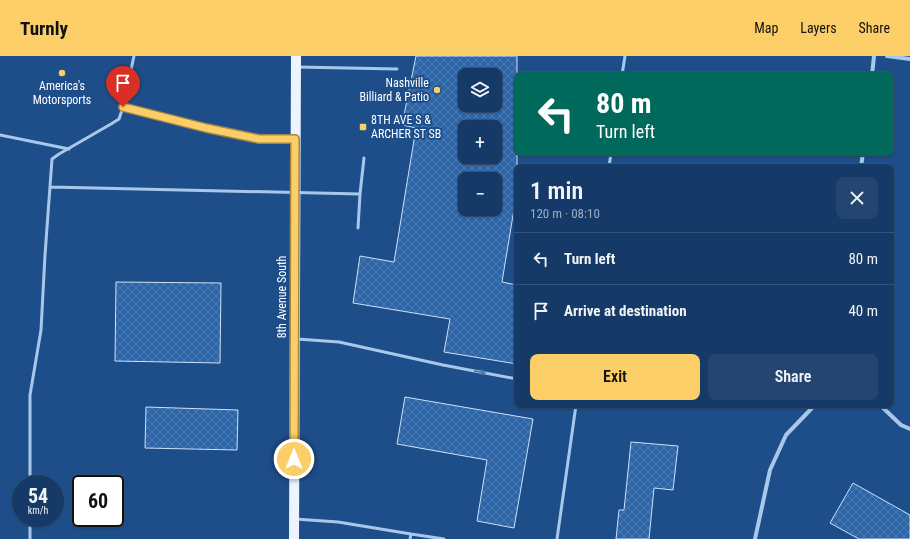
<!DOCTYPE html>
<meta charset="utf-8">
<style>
:root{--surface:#163a67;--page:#234570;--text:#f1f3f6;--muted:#9eadc0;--line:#35547b;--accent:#fbce67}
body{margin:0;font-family:"Roboto Condensed",sans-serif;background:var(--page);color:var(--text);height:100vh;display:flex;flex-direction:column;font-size:15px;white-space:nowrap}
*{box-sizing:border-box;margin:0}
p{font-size:13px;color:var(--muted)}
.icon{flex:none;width:22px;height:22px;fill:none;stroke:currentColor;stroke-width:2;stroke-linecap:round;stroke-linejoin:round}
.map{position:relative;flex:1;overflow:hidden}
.drawer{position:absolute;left:514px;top:108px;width:380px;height:244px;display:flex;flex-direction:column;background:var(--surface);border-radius:8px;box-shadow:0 1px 3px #0004,0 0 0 1px var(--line)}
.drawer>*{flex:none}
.banner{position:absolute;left:514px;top:16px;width:380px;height:84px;border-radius:8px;box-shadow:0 1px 3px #0004,0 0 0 1px var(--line);background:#00695c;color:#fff;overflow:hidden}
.tools{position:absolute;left:458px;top:12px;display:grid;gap:8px}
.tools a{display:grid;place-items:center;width:44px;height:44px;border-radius:8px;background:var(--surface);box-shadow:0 1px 3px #0004,0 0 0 1px var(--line);font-size:20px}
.speed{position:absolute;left:12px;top:419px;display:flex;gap:8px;font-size:20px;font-weight:700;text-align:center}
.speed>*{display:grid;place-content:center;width:52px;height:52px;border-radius:50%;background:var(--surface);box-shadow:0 1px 3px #0004,0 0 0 1px var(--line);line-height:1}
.speed small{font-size:10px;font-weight:400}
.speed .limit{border:2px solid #111;border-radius:6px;background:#fff;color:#111}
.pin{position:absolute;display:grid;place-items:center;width:34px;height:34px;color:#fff;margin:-41px -17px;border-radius:50% 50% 50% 0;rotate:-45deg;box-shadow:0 0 4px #0007}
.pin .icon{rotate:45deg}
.me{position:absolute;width:44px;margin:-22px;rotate:0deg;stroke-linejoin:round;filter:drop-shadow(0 0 3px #0008)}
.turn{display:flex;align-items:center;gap:14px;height:84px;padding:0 16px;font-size:18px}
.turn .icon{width:52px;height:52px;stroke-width:2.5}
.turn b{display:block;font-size:28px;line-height:34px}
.round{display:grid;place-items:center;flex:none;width:42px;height:42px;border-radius:8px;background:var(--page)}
.head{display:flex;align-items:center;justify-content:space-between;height:68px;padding:0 16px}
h1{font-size:24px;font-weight:600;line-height:30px}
.button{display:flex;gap:8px;margin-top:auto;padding:8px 16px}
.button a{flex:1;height:46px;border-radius:8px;background:var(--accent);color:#111;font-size:16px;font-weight:600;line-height:46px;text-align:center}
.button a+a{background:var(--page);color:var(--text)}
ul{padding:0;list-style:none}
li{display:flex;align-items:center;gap:12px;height:52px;padding:0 16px;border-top:1px solid var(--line)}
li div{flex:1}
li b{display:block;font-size:15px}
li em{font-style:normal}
header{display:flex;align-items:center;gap:24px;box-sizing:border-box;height:56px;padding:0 20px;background:var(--accent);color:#111}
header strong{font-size:19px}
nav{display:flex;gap:22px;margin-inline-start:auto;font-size:14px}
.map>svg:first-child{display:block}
</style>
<header>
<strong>Turnly</strong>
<nav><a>Map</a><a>Layers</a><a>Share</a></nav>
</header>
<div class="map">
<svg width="910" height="483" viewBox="0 0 910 483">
<defs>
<pattern id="building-cross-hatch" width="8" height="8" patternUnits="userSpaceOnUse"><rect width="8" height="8" fill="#2d65a7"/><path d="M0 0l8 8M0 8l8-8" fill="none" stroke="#4c7cb4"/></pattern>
</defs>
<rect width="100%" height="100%" fill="#1e4e89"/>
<path fill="url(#building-cross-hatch)" stroke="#cde1f8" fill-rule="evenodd" d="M 416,0 L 517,0 L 517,135 L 502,226 L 517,229 L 517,308 L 444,296 L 450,263 L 353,247 L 360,200 L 394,206 L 416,72 L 402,69 ZM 465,19 L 495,19 L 495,49 L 465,49 ZM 465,71 L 495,71 L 495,101 L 465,101 ZM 465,123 L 495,123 L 495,153 L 465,153 Z
M 116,226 L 221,227 L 220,307 L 115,305 Z
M 405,341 L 533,363 L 514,472 L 477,465 L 487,404 L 397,388 Z
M 146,351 L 238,354 L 237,394 L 145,392 Z
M 631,386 L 678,390 L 673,434 L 654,432 L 649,483 L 616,483 L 619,454 L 624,454 Z
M 853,427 L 910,459 L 910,483 L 859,483 L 830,467 Z"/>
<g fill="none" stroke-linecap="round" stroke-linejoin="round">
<path stroke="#a8c8eb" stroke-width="3" d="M 297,11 L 397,13
M 622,19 L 625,0
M 123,51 L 205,72 L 259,83 L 294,83
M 0,79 L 69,93
M 609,111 L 611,97
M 50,131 L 360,138 L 358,172
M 360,138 L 364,102
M 297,283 L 339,286 L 443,309 L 517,323
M 30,428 L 30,339 L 41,274 L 45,199 L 52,103 L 59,98 L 111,68 L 119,63 L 123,51 L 134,0
M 295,463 L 338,466 L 411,478 L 410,483
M 411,478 L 444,483
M 30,483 L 30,462
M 557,483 L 576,349"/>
<path stroke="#a8c8eb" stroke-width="4" d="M 887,0 L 910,3
M 872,19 L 874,0
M 861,111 L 863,97
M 880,349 L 901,369 L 910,373
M 755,483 L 770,414 L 786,379 L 812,352 L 816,349"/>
<path stroke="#edf4fe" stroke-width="10" d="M 294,483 L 296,0"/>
</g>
<defs><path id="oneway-solid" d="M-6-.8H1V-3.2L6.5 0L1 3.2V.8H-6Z"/></defs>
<use fill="#4e79ab" href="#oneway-solid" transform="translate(480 316) rotate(11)"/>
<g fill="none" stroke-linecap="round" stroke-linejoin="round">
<defs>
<path id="route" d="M 123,51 L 206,72 L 259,83 L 295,83 L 294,403"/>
</defs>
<use href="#route" stroke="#a38643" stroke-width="10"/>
<use href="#route" stroke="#fbce67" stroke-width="7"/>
</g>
<g fill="#fbce67" stroke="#1e4e89" stroke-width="1.5">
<circle cx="62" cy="17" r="4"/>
<circle cx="437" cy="34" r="4"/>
<rect x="359" y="67" width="8" height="8" rx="2"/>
</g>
<g text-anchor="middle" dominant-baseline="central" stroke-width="4" stroke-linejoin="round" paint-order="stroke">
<g font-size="12" fill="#fff" stroke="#1e4e89" text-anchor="end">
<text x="429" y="27">Nashville<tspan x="429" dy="14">Billiard &amp; Patio</tspan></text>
<text x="62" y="30" text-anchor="middle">America's<tspan x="62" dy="14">Motorsports</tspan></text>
<text x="371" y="64" text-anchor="start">8TH AVE S &amp;<tspan x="371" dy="14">ARCHER ST SB</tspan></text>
</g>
<g font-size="12" fill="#fff" stroke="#1e4e89">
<text transform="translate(282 241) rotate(-90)">8th Avenue South</text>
</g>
</g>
</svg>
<div class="tools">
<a><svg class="icon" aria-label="layers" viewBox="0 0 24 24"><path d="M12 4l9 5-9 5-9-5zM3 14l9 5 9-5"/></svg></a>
<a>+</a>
<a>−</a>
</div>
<div class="speed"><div>54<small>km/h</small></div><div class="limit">60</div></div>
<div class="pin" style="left:123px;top:51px;background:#d93025"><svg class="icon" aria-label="arrive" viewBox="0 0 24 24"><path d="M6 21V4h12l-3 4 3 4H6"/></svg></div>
<svg class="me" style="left:294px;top:403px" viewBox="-20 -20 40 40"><circle r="17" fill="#fbce67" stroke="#fff" stroke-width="3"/><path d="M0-11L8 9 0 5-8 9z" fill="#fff"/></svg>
<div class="banner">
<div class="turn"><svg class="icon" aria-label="left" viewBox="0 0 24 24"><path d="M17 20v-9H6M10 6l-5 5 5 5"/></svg><div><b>80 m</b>Turn left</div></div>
</div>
<section class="drawer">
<div class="head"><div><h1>1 min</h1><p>120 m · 08:10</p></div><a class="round"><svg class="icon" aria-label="close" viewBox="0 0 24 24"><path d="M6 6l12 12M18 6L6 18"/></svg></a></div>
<ul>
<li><svg class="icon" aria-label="left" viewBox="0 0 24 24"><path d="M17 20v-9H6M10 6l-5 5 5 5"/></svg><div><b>Turn left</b></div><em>80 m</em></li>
<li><svg class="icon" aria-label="arrive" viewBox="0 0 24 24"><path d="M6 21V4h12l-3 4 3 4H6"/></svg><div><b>Arrive at destination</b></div><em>40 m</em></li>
</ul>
<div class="button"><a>Exit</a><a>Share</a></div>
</section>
</div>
